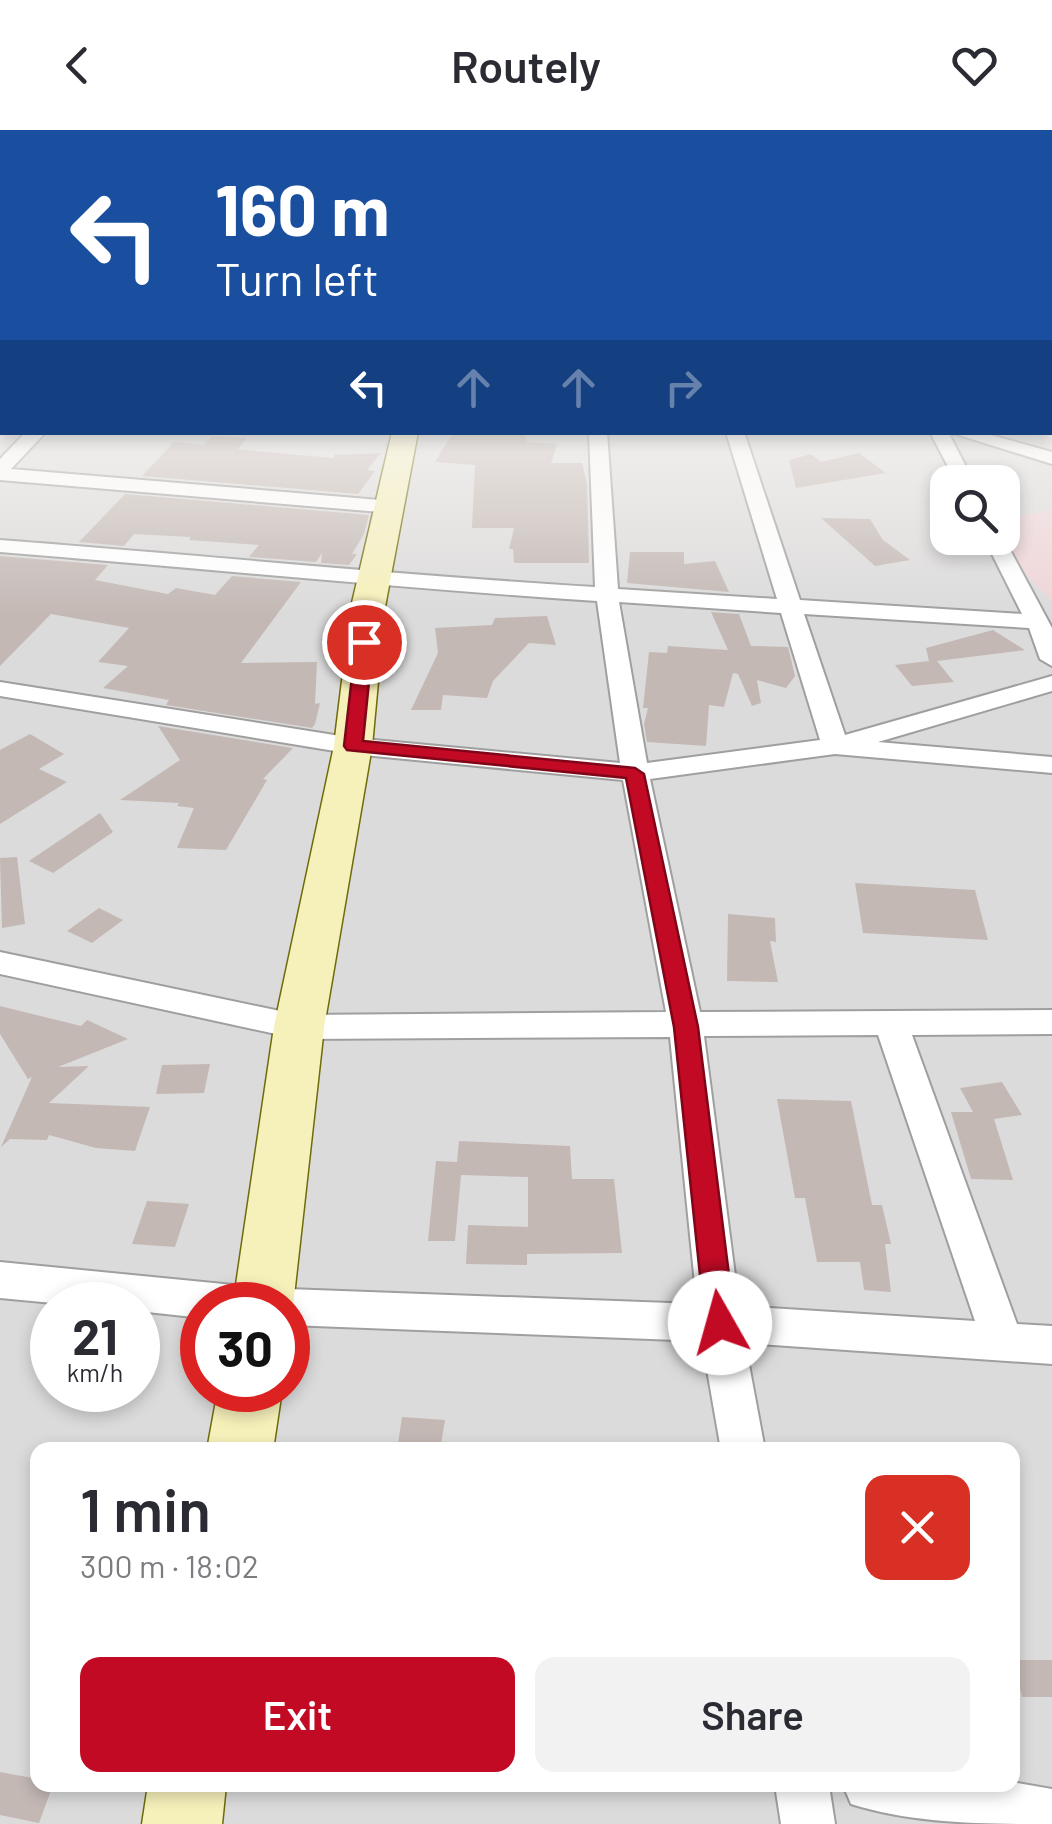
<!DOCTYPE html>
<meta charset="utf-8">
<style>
:root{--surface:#fff;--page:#f2f2f3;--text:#2b2b33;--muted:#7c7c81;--accent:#c20a25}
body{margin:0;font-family:Barlow,sans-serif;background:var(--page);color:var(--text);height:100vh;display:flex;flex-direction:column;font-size:38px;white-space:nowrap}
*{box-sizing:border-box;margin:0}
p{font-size:32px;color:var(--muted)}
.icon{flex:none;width:55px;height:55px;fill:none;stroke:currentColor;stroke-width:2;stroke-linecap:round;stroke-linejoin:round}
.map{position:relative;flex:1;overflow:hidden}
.sheet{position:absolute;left:30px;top:1312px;width:990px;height:350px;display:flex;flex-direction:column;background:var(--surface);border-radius:20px;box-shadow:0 5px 15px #0003}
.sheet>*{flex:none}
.guide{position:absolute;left:0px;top:0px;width:1052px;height:305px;box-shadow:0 5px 15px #0003;background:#1a4fa0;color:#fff;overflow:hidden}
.tools{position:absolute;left:930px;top:335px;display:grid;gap:20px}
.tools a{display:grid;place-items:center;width:90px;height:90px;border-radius:20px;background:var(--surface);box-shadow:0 5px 15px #0003;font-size:50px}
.speed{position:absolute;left:30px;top:1152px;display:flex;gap:20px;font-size:50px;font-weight:700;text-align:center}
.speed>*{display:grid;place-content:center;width:130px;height:130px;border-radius:50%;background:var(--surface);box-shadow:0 5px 15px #0003;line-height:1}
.speed small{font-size:25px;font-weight:400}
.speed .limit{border:15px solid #d22;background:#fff;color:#111}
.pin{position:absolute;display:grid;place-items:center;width:85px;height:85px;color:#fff;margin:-42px;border:5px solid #fff;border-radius:50%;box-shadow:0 2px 10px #0007}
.me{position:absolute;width:110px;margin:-55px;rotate:353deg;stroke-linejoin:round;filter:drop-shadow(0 0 8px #0008)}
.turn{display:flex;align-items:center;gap:35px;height:210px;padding:0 50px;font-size:45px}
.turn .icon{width:130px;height:130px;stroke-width:2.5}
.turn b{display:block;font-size:70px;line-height:85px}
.lanes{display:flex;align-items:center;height:95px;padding:0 50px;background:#0003;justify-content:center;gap:50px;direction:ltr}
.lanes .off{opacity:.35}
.round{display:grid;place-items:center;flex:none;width:105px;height:105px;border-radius:20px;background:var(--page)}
.headline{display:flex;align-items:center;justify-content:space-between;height:170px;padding:0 50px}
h1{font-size:60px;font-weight:600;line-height:75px}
.cta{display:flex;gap:20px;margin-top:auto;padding:20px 50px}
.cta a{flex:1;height:115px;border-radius:20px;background:var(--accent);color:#fff;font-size:40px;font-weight:600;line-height:115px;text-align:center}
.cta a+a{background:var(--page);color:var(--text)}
header{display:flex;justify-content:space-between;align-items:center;height:130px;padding:0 50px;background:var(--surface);font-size:45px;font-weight:600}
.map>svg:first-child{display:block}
</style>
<header><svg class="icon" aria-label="back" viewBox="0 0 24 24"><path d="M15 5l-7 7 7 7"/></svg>Routely<svg class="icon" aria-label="heart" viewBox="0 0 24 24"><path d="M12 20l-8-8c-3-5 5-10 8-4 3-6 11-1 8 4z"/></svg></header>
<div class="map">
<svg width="1052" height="1694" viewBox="0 0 1052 1694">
<rect width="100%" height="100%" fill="#eee9e4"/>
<path fill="#dcdbdb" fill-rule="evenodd" d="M 0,249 L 2,302 L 1050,302 L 1052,249 L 1052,1694 L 0,1694 ZM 948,352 L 1002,352 L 1002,408 L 948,408 ZM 52,1175 L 138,1175 L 138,1260 L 52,1260 ZM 202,1175 L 288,1175 L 288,1260 L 202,1260 ZM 38,1320 L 1012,1320 L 1012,1655 L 38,1655 Z"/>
<path fill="#eed4d7" d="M 1052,380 L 1052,471 L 989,408 L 1002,408 L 1003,389 Z"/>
<path fill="#c3b8b4" d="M 453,302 L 525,302 L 527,312 L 557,314 L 551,333 L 582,333 L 587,354 L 589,433 L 514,433 L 513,419 L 509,419 L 514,398 L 472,398 L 475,335 L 435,332 Z
M 212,306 L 247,308 L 238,319 L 244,320 L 334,328 L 334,325 L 381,323 L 367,340 L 375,341 L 358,364 L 142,346 L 174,312 L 204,315 Z
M 859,323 L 886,343 L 796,358 L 789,330 L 811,324 L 821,332 Z
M 125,364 L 369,385 L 364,404 L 352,424 L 357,424 L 349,435 L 321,433 L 322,423 L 316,432 L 249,427 L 259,415 L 189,410 L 191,407 L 134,404 L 124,416 L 79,412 Z
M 821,388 L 870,389 L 883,410 L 910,430 L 875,436 Z
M 630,422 L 684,422 L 684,434 L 715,431 L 729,462 L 627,453 Z
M 0,426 L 108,435 L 95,450 L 168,464 L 176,458 L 215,465 L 232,446 L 301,452 L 241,533 L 317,532 L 315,574 L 320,573 L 315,594 L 312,598 L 166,575 L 169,570 L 103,558 L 128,536 L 98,532 L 129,498 L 51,484 L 0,536 Z
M 711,482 L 739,484 L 751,516 L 788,517 L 795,546 L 786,558 L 757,550 L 761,573 L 752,576 L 738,544 L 733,543 L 724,577 L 709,575 L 706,616 L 647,612 L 644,594 L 648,578 L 643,578 L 649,522 L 667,523 L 668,516 L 728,520 Z
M 547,486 L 556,515 L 529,513 L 493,551 L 487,568 L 443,565 L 441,580 L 411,580 L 438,523 L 435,498 L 492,495 L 495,488 Z
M 993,500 L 1025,520 L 937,531 L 954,552 L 912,556 L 895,535 L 929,531 L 926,518 Z
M 158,596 L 293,618 L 263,649 L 267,650 L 226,720 L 177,718 L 194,678 L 177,676 L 179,673 L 120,670 L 180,630 Z
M 30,604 L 64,624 L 39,639 L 67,652 L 0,694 L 0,620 Z
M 100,683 L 113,702 L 53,743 L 29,731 Z
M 17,727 L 25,794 L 2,798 L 0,728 Z
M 855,753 L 975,760 L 988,810 L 863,803 Z
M 99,778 L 123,790 L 92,813 L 67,801 Z
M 728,784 L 775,788 L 776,812 L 770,811 L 778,852 L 727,851 Z
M 0,876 L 81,896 L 87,890 L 128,909 L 58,937 L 89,936 L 49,973 L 150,977 L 135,1021 L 96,1018 L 49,1005 L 47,1010 L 10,1009 L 1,1017 L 32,947 L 28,949 L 0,904 Z
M 210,934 L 204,963 L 156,964 L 162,935 Z
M 1002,952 L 1022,985 L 994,989 L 1013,1050 L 971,1049 L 951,982 L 973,982 L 960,958 Z
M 777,969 L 851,971 L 872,1075 L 882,1075 L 891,1114 L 885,1114 L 891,1162 L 864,1160 L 860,1132 L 817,1132 L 805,1068 L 795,1068 Z
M 459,1011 L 570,1016 L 572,1049 L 614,1049 L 622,1123 L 527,1124 L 527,1135 L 466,1134 L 468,1095 L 528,1097 L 528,1047 L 461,1045 L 455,1111 L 428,1111 L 436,1031 L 457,1032 Z
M 147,1071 L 189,1074 L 175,1117 L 132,1114 Z
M 402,1287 L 445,1290 L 440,1320 L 397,1320 Z
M 1013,1530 L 1052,1530 L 1052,1567 L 1022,1567 Z
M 0,1642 L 38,1649 L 38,1655 L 53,1655 L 39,1693 L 0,1685 Z"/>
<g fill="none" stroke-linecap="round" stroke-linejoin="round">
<defs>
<path id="street" d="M 0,251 L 2,251 L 2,261 L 0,261 Z
M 1050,260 L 1052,260 L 1050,271 Z
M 26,302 L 46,302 L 11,339 L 392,371 L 402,377 L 392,383 L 0,350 L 0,329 Z
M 589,302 L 607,302 L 618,459 L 777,469 L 726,302 L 744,302 L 800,470 L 1022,484 L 984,408 L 1002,405 L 1052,498 L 1052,536 L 1040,529 L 1029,498 L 804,484 L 845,605 L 1052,546 L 1052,561 L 878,612 L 1052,627 L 1052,643 L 835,624 L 650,649 L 700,882 L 1052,880 L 1052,904 L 912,905 L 1017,1194 L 1052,1196 L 1052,1234 L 745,1213 L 765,1320 L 721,1320 L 702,1211 L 288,1195 L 288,1175 L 202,1175 L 202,1188 L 138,1181 L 138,1175 L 74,1175 L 0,1168 L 0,1132 L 254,1157 L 269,1162 L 271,1168 L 288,1159 L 697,1174 L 670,907 L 299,909 L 0,844 L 0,822 L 299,885 L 666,882 L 623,650 L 353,624 L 0,566 L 0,552 L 353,608 L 620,633 L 597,471 C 397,458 199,438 0,422 L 0,410 C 199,425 397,445 595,457 ZM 619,472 L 781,483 L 820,610 L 647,633 ZM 878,905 L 975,1191 L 739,1176 L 704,906 Z
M 930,302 L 948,302 L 974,352 L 956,352 Z
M 949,302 L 980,302 L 1052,322 L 1052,334 Z
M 1012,1652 L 1052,1659 L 1052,1694 C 985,1694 914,1694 851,1674 L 843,1655 Z
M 775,1655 L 829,1655 L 835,1694 L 781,1694 Z"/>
<path id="secondary" d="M 392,302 L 418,302 L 385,477 L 372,616 L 324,897 L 293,1175 L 288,1187 L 288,1175 L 233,1175 L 274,897 L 334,616 L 351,477 Z
M 218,1260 L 282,1260 L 273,1320 L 207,1320 Z
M 148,1655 L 226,1655 L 222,1694 L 142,1694 Z"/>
</defs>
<use href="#street" stroke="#9f9f9f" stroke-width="4"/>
<use href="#secondary" stroke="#6f6b0a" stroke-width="3"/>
<use href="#street" fill="#fff" fill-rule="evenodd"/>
<use href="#secondary" fill="#f6f0ba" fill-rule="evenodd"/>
</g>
<linearGradient id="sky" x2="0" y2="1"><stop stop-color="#8ec2e2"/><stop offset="0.51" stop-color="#f7f5f3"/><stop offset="1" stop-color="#f7f5f3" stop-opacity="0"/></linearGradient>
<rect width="1052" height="486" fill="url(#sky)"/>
<path fill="#c20a25" stroke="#7e0618" stroke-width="2.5" d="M 364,507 L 373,512 L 363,611 L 635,638 L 644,644 L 698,897 L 735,1193 L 730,1202 L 720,1206 L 710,1202 L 705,1193 L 674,897 L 626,648 L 347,620 L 344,616 L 356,512 Z"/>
</svg>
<div class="tools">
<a><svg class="icon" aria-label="search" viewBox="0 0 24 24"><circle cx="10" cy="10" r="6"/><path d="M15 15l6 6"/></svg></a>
</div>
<div class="speed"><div>21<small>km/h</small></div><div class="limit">30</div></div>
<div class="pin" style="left:364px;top:512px;background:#d93025"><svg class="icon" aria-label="arrive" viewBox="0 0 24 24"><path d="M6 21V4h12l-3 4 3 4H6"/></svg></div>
<svg class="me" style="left:720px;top:1193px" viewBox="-20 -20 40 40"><circle r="19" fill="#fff"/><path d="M0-13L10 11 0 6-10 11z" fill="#c20a25"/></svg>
<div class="guide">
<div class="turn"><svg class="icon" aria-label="left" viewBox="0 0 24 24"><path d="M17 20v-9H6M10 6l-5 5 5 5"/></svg><div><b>160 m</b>Turn left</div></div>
<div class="lanes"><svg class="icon" aria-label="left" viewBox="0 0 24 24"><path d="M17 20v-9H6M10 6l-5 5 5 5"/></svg><svg class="icon off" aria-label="ahead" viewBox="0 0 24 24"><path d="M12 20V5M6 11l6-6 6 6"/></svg><svg class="icon off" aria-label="ahead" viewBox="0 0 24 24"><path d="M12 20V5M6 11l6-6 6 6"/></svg><svg class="icon off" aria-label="right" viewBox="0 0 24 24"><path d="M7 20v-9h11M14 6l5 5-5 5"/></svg></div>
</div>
<section class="sheet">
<div class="headline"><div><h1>1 min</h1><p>300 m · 18:02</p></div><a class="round" style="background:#d93025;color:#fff"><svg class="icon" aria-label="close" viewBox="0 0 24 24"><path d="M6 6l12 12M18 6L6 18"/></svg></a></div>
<div class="cta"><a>Exit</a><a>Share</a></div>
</section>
</div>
